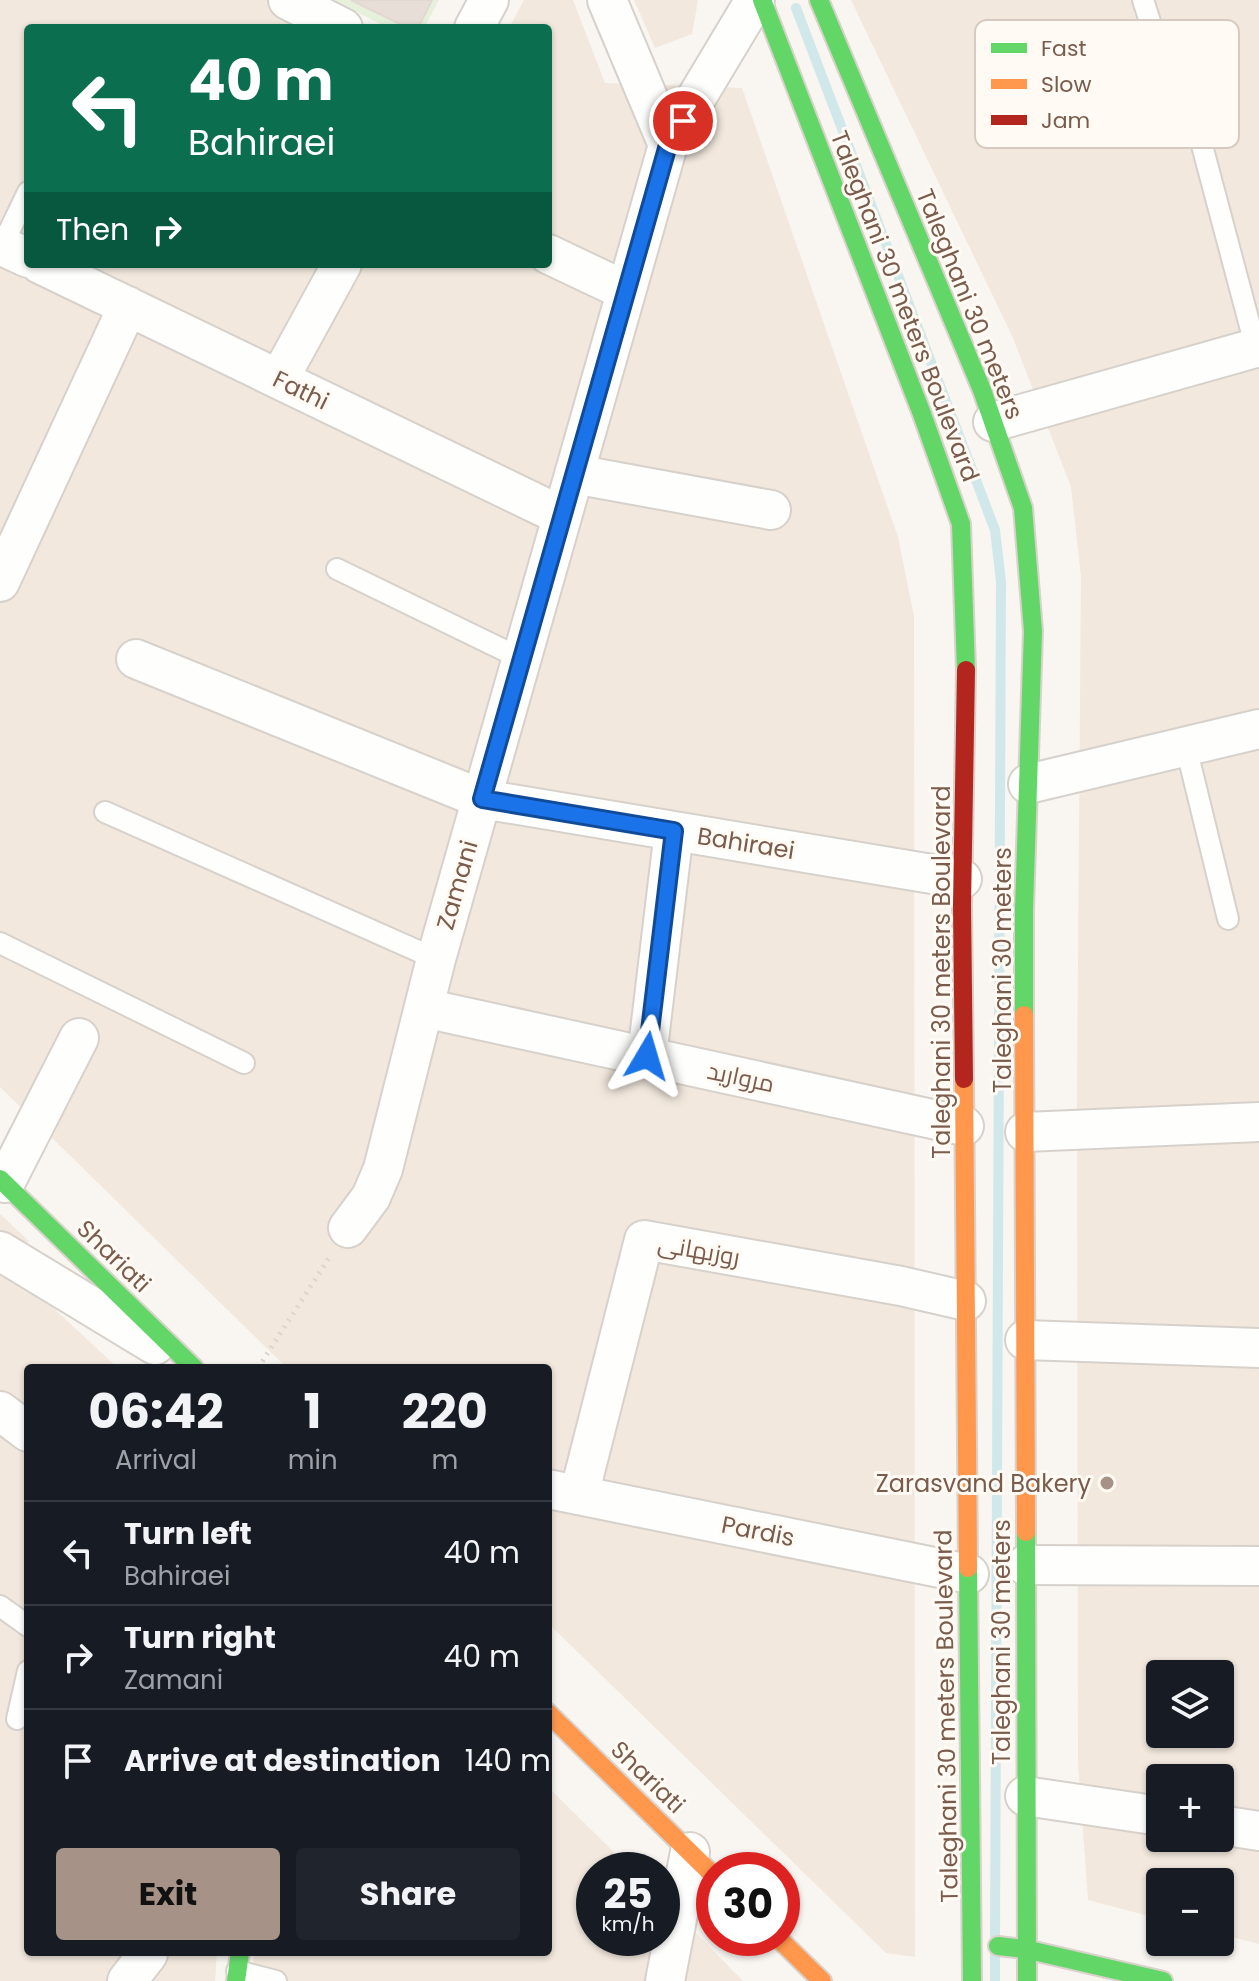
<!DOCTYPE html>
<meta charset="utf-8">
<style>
:root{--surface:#171b24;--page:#20242c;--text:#f1f3f6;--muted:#9ea1a6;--line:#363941;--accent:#a69286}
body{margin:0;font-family:Poppins,Cairo,sans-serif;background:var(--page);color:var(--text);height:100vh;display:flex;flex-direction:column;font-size:30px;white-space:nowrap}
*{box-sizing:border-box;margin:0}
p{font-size:26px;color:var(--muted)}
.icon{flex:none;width:44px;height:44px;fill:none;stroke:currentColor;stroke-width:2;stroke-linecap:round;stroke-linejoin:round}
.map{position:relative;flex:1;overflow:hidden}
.side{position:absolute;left:24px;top:1364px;width:528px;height:592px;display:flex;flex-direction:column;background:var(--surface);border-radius:8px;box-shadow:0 2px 6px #0004}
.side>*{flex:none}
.top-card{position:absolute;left:24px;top:24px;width:528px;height:244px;border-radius:8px;box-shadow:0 2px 6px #0004;background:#0b6e4f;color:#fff;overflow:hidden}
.fabs{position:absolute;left:1146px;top:1660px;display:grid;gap:16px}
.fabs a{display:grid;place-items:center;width:88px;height:88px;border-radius:8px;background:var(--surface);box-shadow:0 2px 6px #0004;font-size:40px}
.speed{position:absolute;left:576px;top:1852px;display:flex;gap:16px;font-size:40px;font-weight:700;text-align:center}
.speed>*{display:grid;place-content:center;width:104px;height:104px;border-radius:50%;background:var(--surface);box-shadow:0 2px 6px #0004;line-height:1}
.speed small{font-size:20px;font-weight:400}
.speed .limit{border:12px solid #d22;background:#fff;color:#111}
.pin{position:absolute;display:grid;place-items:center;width:68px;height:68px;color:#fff;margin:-34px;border:4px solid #fff;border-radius:50%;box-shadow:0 2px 8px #0007}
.me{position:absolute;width:88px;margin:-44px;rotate:7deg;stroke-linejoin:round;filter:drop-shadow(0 0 6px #0008)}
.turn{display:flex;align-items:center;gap:28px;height:168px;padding:0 32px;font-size:36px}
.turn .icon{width:104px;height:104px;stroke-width:2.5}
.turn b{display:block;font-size:56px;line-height:68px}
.then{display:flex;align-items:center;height:76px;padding:0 32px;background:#0003;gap:16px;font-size:30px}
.eta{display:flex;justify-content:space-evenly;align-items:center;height:136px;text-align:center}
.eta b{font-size:48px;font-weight:700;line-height:56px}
.action{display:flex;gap:16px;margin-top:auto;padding:16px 32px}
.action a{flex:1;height:92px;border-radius:8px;background:var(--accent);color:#111;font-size:32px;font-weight:700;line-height:92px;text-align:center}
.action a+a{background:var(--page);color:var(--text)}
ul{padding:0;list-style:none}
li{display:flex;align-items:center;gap:24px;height:104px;padding:0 32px;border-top:2px solid var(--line)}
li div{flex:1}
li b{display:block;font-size:30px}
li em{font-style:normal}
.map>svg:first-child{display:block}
</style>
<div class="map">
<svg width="1259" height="1981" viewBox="0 0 1259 1981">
<rect width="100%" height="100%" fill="#f9f5f0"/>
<path fill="#f2e8de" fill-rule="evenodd" d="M 0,0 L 271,0 L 326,28 L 28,28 L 28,264 L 548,264 L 548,28 L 509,28 L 524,0 L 573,0 L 605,83 L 742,88 L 898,537 L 914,616 L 915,1957 L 886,1953 L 548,1623 L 548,1368 L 287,1368 L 0,1087 Z
M 634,0 L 698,0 L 692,34 L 655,48 Z
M 851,0 L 1259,0 L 1259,1944 L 1220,1934 L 1220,1882 L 1160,1882 L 1160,1919 L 1088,1900 L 1078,1763 L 1077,1091 L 1081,576 L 1071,487 L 1013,338 ZM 1160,1674 L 1220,1674 L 1220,1734 L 1160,1734 ZM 1160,1778 L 1220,1778 L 1220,1838 L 1160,1838 Z
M 0,1214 L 29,1241 L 2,1269 L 36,1292 L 118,1368 L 28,1368 L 28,1952 L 217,1952 L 215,1981 L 0,1981 Z
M 548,1787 L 632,1870 L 594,1870 L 594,1938 L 662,1938 L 691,1928 L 743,1981 L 252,1981 L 254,1952 L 548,1952 Z"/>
<path fill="#e7f0db" d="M 333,0 L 439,0 L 424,28 L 389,28 Z"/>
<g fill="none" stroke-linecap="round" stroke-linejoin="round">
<path stroke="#d0e8ea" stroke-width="10" d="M 796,8 L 995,530 L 1001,582 L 995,1935
M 995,1981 L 995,1955"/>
</g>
<path fill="#e6ded7" stroke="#e2d8d2" stroke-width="2" d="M 351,0 L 432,0 L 418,28 L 408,28 Z"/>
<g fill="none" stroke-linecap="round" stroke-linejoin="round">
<defs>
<path id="lane" d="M 1143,0 L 1155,37
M 1187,89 L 1258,356
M 2,246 L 28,192
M 337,569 L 522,659
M 1186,747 L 1228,919
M 105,812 L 436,959
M 0,943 L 244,1063
M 0,1606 L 28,1626
M 17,1719 L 28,1671
M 237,1971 L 276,1981"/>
<path id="street" d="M 288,0 L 343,28
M 607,0 L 668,145
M 474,28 L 489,0
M 0,245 L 28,258
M 548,254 L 626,291
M 40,264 L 562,516
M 279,379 L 342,264
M 993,422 L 1259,347
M 574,474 L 771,510
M 0,582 L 128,306
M 136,659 L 482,799 L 962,879
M 1028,784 L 1259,729
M 424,1008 L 964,1126
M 647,1056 L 674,831
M 1025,1132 L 1259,1122
M 5,1183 L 79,1038
M 348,1228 L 371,1197 L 383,1169 L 436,959 L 668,145 L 755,0
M 0,1251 L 155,1345
M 1025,1340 L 1259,1348
M 0,1411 L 28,1432
M 548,1489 L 969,1574
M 579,1495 L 644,1240 L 901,1286 L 966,1301
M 1025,1565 L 1259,1566
M 1025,1796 L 1160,1816
M 1220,1825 L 1259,1831
M 127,1981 L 148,1954
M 665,1981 L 690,1852"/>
<path id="fast" d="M 762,0 L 922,414 L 961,524 L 966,670
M 819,0 L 982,390 L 1023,508 L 1033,631 L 1024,909 L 1024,1015
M 0,1179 L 194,1368
M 1026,1532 L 1027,1981
M 968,1568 L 972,1981
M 998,1946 L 1025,1949 L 1163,1981
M 236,1981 L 240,1952"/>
<path id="slow" d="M 1024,1015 L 1026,1532
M 964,1079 L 968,1568
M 548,1713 L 714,1876
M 778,1938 L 822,1981"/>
<path id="jam" d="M 964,1079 L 962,905 L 966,670"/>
</defs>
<use href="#lane" stroke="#d7d1cb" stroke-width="24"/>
<use href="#street" stroke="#d7d1cb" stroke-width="42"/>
<use href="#fast" stroke="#d9d2cb" stroke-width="22"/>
<use href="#slow" stroke="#d9d2cb" stroke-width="22"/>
<use href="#jam" stroke="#d9d2cb" stroke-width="22"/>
<path stroke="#dcd5d0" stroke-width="5" stroke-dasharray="2 6" stroke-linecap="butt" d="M 258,1368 L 329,1258"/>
<use href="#lane" stroke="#fefefd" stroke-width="20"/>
<use href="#street" stroke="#fefefd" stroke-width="38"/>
<use href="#fast" stroke="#63d668" stroke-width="18"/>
<use href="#slow" stroke="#ff974d" stroke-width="18"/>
<use href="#jam" stroke="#b3261e" stroke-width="18"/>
</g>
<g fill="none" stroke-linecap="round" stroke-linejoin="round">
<defs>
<path id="route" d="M 647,1056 L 674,831 L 482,799 L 668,145 L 683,121"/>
</defs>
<use href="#route" stroke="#114b97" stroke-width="20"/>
<use href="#route" stroke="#1a73e8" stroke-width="14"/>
</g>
<circle fill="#a69286" stroke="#fffaf3" stroke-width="3" cx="1107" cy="1483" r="8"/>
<g text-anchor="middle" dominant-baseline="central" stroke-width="6" stroke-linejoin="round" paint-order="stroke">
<g font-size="24" fill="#7a5c4d" stroke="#fffaf3">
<text transform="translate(970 304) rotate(68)">Taleghani 30 meters</text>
<text transform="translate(905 306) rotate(69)">Taleghani 30 meters Boulevard</text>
<text transform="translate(301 390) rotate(26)">Fathi</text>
<text transform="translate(746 843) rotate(9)">Bahiraei</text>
<text transform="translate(457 885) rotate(-74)">Zamani</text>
<text transform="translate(1002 970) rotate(-90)">Taleghani 30 meters</text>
<text transform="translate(941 972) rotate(-90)">Taleghani 30 meters Boulevard</text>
<text transform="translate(741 1077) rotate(12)">مروارید</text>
<text transform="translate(699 1250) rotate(10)">روزبهانی</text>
<text transform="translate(114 1256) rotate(44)">Shariati</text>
<text transform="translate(758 1531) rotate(11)">Pardis</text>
<text transform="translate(1001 1642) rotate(-90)">Taleghani 30 meters</text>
<text transform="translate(946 1716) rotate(-91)">Taleghani 30 meters Boulevard</text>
<text transform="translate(648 1777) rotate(44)">Shariati</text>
</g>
<g font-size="24" fill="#7a5c4d" stroke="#fffaf3" text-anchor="end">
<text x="1091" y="1483">Zarasvand Bakery</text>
</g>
</g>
<rect x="975" y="20" width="264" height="128" rx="12" fill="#fffaf3" stroke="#d7cbc1" stroke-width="2"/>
<rect x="991" y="43" width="36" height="10" fill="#63d668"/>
<rect x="991" y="79" width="36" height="10" fill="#ff974d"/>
<rect x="991" y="115" width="36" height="10" fill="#b3261e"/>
<g font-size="22" fill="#7a5c4d">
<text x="1041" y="56">Fast</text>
<text x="1041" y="92">Slow</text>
<text x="1041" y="128">Jam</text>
</g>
</svg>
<div class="fabs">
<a><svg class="icon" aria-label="layers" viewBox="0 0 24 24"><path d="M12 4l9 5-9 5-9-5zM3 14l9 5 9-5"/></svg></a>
<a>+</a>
<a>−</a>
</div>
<div class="speed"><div>25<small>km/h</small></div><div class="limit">30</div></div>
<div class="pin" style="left:683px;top:121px;background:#d93025"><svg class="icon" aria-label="arrive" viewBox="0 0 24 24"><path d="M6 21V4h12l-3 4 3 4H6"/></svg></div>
<svg class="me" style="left:647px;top:1056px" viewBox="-20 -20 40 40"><path d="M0-17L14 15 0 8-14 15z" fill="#1a73e8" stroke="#fff" stroke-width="4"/></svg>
<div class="top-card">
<div class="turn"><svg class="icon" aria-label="left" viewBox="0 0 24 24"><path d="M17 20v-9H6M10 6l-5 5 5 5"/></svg><div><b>40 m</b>Bahiraei</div></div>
<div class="then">Then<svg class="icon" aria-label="right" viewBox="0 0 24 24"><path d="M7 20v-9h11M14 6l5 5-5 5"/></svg></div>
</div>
<section class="side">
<div class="eta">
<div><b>06:42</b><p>Arrival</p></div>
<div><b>1</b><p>min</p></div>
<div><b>220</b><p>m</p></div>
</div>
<ul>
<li><svg class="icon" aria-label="left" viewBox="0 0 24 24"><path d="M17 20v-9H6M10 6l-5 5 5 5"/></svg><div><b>Turn left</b><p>Bahiraei</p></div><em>40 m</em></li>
<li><svg class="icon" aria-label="right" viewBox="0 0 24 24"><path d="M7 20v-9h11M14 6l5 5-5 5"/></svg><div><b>Turn right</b><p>Zamani</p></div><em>40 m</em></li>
<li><svg class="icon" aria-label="arrive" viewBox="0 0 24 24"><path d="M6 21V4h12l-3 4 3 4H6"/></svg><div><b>Arrive at destination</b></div><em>140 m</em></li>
</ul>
<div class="action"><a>Exit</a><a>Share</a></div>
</section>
</div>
